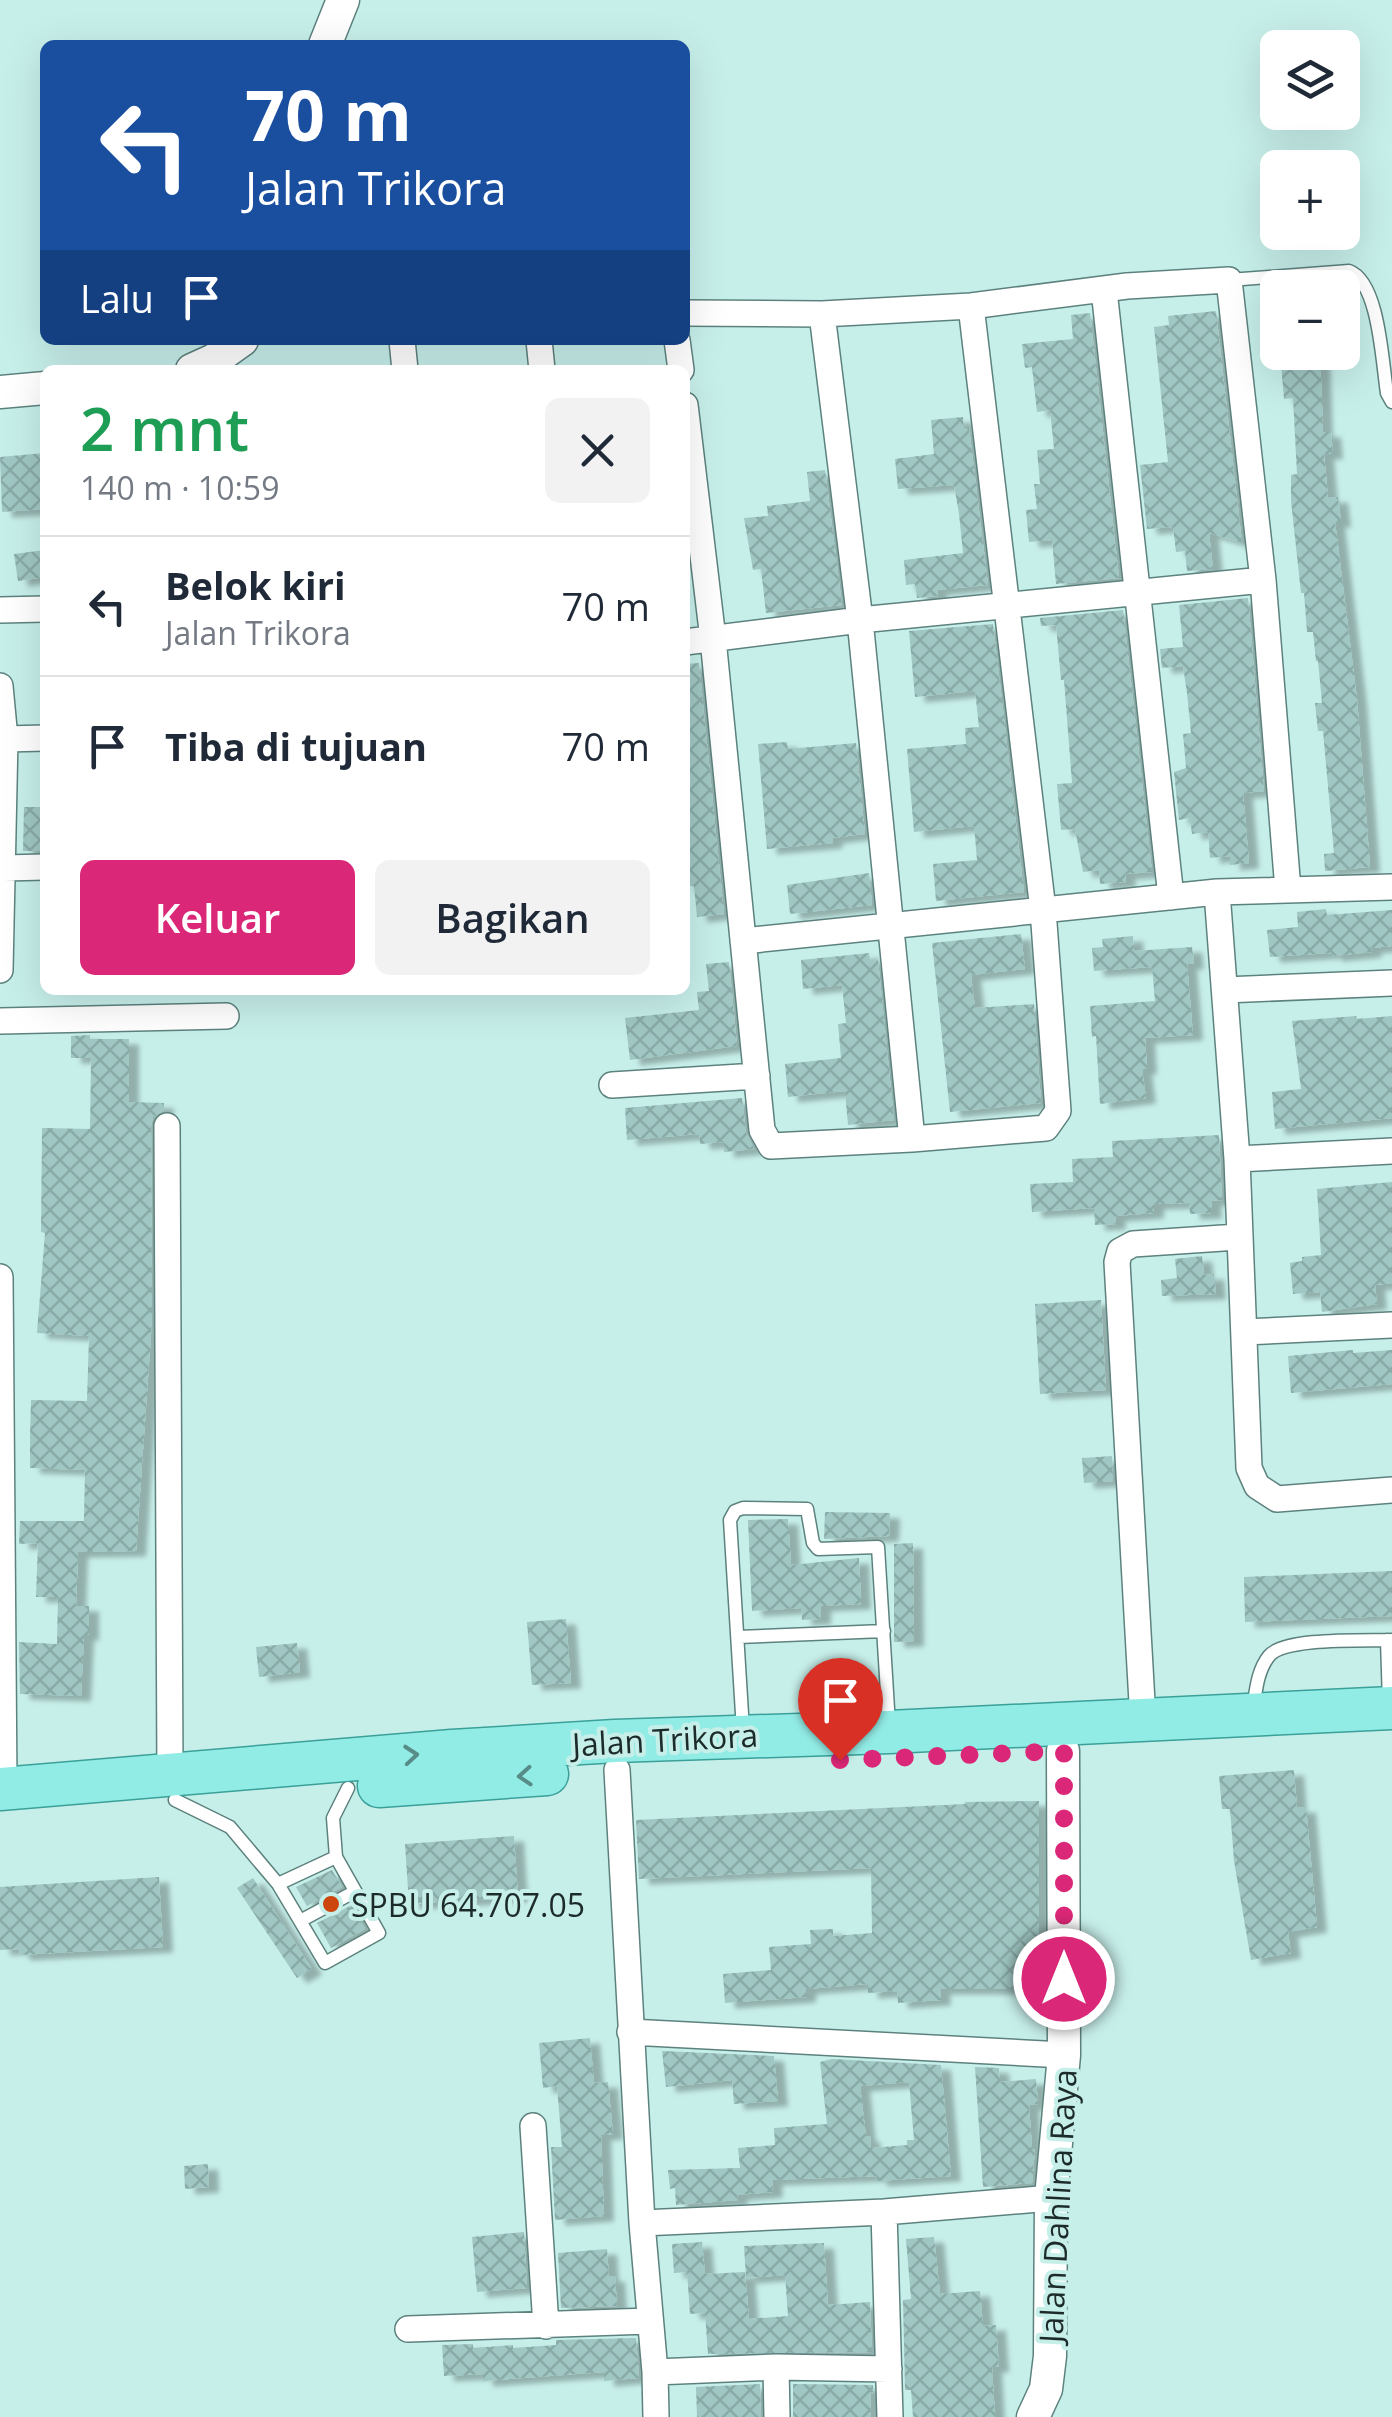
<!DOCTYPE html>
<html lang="id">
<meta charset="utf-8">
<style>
:root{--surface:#fff;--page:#f2f2f3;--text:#1f2937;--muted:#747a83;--line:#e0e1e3;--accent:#db2777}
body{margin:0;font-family:"Open Sans",sans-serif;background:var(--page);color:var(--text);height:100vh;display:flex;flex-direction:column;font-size:38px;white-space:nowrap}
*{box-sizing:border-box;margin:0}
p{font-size:32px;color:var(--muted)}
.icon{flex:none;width:55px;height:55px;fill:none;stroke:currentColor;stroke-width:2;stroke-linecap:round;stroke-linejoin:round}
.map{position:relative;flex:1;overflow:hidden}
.side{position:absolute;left:40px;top:365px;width:650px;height:630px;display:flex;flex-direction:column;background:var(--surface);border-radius:15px;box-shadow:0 10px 40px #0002}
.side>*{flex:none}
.banner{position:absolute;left:40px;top:40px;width:650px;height:305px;border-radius:15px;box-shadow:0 10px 40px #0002;background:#1a4fa0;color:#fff;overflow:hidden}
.controls{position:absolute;left:1260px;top:30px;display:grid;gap:20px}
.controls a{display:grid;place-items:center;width:100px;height:100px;border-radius:15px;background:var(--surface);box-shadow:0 10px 40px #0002;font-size:50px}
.pin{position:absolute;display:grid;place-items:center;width:85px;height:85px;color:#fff;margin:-102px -42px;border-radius:50% 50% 50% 0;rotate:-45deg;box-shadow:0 0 10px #0007}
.pin .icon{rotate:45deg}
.me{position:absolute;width:110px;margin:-55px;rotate:0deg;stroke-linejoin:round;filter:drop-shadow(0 0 8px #0008)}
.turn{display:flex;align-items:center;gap:35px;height:210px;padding:0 40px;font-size:45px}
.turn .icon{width:130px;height:130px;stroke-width:2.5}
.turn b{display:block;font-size:70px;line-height:85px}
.then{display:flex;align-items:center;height:95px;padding:0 40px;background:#0003;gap:20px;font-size:38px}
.round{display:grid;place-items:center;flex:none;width:105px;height:105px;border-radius:15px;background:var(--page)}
.headline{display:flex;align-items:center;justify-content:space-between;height:170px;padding:0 40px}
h1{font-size:60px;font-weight:600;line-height:75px;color:#1e9e55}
.cta{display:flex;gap:20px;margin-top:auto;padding:20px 40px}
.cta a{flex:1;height:115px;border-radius:15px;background:var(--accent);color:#fff;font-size:40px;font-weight:600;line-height:115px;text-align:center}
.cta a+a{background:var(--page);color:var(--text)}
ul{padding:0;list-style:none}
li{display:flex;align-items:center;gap:30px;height:140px;padding:0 40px;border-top:2px solid var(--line)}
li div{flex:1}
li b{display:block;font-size:38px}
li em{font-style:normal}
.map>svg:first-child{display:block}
</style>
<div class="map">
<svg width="1392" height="2417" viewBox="0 0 1392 2417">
<defs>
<pattern id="building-cross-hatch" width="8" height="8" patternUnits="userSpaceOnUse" patternTransform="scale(2.5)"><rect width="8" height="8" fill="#a0c7c3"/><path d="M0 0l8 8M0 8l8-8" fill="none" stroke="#89aba8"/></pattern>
<filter id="shadow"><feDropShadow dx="10" dy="5.5" stdDeviation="2.5" flood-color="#0004"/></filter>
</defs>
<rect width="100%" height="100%" fill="#c7efea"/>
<path fill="url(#building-cross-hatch)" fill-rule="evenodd" filter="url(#shadow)" d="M 1216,311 L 1242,543 L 1209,533 L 1213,569 L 1187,571 L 1185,551 L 1176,552 L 1173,527 L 1147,529 L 1140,465 L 1168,462 L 1154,327 L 1169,325 L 1168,316 Z
M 1090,313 L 1119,578 L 1056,584 L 1052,540 L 1029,542 L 1026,510 L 1037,509 L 1034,484 L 1040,484 L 1037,450 L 1054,449 L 1050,410 L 1037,412 L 1032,367 L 1025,368 L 1022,344 L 1073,339 L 1071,315 Z
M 1280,352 L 1320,352 L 1323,432 L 1331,432 L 1333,454 L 1324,454 L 1328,498 L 1338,497 L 1341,522 L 1335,522 L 1357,699 L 1370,867 L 1325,871 L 1324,854 L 1334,853 L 1323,731 L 1318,731 L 1315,703 L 1322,703 L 1318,661 L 1316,661 L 1313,632 L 1307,632 L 1304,593 L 1301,593 L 1291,501 L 1291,475 L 1297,474 L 1293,398 L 1284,399 Z
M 963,417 L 964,428 L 969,428 L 988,585 L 937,590 L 938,596 L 917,598 L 915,584 L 906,585 L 904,560 L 963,553 L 959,514 L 954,485 L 898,489 L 895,459 L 934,454 L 931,420 Z
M 45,453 L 45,509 L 2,512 L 0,457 Z
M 825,470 L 842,605 L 766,613 L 761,569 L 753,570 L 744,518 L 768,516 L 767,506 L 810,501 L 807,472 Z
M 45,550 L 45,577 L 18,581 L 14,554 Z
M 1248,598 L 1264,791 L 1243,793 L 1249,863 L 1230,865 L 1230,856 L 1210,858 L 1208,832 L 1192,834 L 1190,818 L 1179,820 L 1174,772 L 1186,768 L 1183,734 L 1191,733 L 1187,693 L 1183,666 L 1162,668 L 1160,649 L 1183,647 L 1179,605 Z
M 1123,610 L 1152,872 L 1125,874 L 1126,882 L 1100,884 L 1099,870 L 1083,872 L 1075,829 L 1061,830 L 1057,784 L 1072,783 L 1064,680 L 1061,680 L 1056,625 L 1041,626 L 1040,618 Z
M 993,624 L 1024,892 L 936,901 L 933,864 L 977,860 L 974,826 L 914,832 L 907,749 L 966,744 L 965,728 L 979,727 L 975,691 L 915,697 L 909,631 Z
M 699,663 L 724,914 L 697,917 L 694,886 L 685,887 L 685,664 Z
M 787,742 L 788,749 L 856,743 L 865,834 L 832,838 L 833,843 L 767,849 L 758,744 Z
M 24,807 L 45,807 L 45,851 L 23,851 Z
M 869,873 L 872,905 L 790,914 L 787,885 Z
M 1326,909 L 1327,915 L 1392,910 L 1392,946 L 1371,948 L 1372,952 L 1332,956 L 1332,953 L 1270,957 L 1267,930 L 1298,927 L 1297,912 Z
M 1021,934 L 1025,969 L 971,975 L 975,1008 L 1034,1004 L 1041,1103 L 950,1112 L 932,943 Z
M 1133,936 L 1134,951 L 1192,947 L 1194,964 L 1187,964 L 1193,1035 L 1145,1038 L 1147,1069 L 1142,1069 L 1146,1098 L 1100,1104 L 1096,1036 L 1092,1037 L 1090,1006 L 1155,1001 L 1152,967 L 1094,971 L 1092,948 L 1103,947 L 1102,939 Z
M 869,953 L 870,960 L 878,960 L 894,1120 L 848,1125 L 845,1091 L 788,1097 L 785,1064 L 841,1058 L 838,1024 L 846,1023 L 842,985 L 803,989 L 801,960 Z
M 729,962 L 737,1046 L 630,1060 L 625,1018 L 699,1010 L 697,992 L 709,991 L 706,964 Z
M 1356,1016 L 1357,1019 L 1392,1016 L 1392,1118 L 1275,1129 L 1272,1092 L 1301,1089 L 1292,1021 Z
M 90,1035 L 90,1039 L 129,1039 L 129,1102 L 164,1103 L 164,1110 L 153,1117 L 151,1126 L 152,1320 L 136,1551 L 78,1552 L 76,1606 L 89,1606 L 89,1635 L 84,1635 L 81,1696 L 20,1694 L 19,1642 L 57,1644 L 58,1597 L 36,1597 L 38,1543 L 19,1544 L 20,1521 L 84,1521 L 84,1517 L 85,1470 L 30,1468 L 30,1435 L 31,1400 L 87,1401 L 89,1336 L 37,1333 L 45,1233 L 41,1232 L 42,1128 L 90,1129 L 91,1058 L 71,1058 L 71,1036 Z
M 742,1098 L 746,1132 L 754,1149 L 724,1152 L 724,1142 L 700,1144 L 699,1134 L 627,1140 L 625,1108 Z
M 1219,1135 L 1222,1200 L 1211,1201 L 1212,1213 L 1190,1214 L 1189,1203 L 1154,1204 L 1154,1213 L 1115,1216 L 1116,1224 L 1095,1225 L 1094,1208 L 1032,1212 L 1030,1184 L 1073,1182 L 1072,1159 L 1113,1157 L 1112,1141 Z
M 1392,1182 L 1392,1283 L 1375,1285 L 1377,1304 L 1322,1312 L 1320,1292 L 1293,1294 L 1290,1263 L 1302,1261 L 1302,1257 L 1321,1255 L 1317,1189 Z
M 1202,1256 L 1204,1275 L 1214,1274 L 1216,1294 L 1162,1296 L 1161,1280 L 1177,1278 L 1175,1259 Z
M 1101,1300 L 1106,1390 L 1040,1394 L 1035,1304 Z
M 1353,1350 L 1353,1353 L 1392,1350 L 1392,1384 L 1291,1393 L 1288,1356 Z
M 1112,1456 L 1113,1481 L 1084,1483 L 1082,1458 Z
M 825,1512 L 890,1513 L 889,1536 L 824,1539 Z
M 788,1519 L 791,1565 L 859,1558 L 861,1604 L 821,1606 L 821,1619 L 802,1620 L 801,1608 L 752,1611 L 748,1520 Z
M 913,1543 L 914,1641 L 894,1642 L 894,1544 Z
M 1392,1571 L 1392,1616 L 1245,1622 L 1244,1577 Z
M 566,1619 L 571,1683 L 532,1685 L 527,1622 Z
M 297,1643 L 300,1672 L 259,1677 L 256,1647 Z
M 1294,1770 L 1297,1808 L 1306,1807 L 1317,1927 L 1288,1932 L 1291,1953 L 1251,1960 L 1234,1861 L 1230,1809 L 1222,1809 L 1219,1776 Z
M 1039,1801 L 1039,1989 L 940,1989 L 941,2000 L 898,2003 L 897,1991 L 868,1993 L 868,1984 L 806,1989 L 806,1997 L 725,2003 L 723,1974 L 771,1970 L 769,1947 L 811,1944 L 810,1930 L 833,1929 L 833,1936 L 872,1933 L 871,1868 L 639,1879 L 636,1820 L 965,1804 L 965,1802 Z
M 514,1836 L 518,1897 L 409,1904 L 405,1844 Z
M 332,1870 L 342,1887 L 307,1906 L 296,1887 Z
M 159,1877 L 163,1947 L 20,1955 L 19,1949 L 0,1950 L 0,1887 Z
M 253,1878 L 312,1969 L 297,1978 L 237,1888 Z
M 352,1905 L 365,1929 L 331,1948 L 317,1923 Z
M 590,2038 L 594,2083 L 608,2082 L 613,2134 L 601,2135 L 604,2216 L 555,2220 L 551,2147 L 562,2147 L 557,2086 L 543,2088 L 539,2043 Z
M 662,2051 L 774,2056 L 778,2101 L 734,2104 L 732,2080 L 666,2087 Z
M 832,2059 L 941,2065 L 951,2176 L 877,2181 L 877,2176 L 772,2180 L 773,2192 L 737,2195 L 738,2200 L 676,2205 L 675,2188 L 670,2189 L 668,2170 L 740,2168 L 738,2148 L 775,2145 L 774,2128 L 827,2124 L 820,2062 ZM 909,2082 L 914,2140 L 907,2140 L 907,2145 L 871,2148 L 870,2136 L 866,2137 L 860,2086 Z
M 975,2067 L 999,2068 L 1000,2082 L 1036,2079 L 1038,2104 L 1029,2105 L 1032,2149 L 1035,2149 L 1032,2183 L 983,2187 Z
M 208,2164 L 209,2187 L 185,2189 L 184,2166 Z
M 524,2232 L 527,2288 L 477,2292 L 472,2237 Z
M 934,2237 L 940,2294 L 980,2291 L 983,2326 L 996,2325 L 999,2367 L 992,2367 L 995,2417 L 913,2417 L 911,2390 L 905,2390 L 903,2300 L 911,2299 L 906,2239 Z
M 702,2242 L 705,2274 L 745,2272 L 749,2319 L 788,2316 L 785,2275 L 746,2278 L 744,2246 L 824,2243 L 828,2305 L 870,2302 L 872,2352 L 708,2354 L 705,2313 L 690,2314 L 687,2272 L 674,2273 L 672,2244 Z
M 607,2249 L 609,2277 L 615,2276 L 617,2306 L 561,2308 L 558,2253 Z
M 636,2338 L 639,2378 L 604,2381 L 604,2372 L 483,2381 L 483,2374 L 444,2376 L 442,2345 L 473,2344 L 473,2348 L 513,2345 L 513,2348 L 556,2345 L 556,2340 Z
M 760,2384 L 761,2417 L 697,2417 L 696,2387 Z
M 793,2384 L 873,2385 L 873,2392 L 870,2393 L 871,2417 L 793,2417 Z"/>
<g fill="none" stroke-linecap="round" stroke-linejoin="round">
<defs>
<path id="service" d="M 1229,280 L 1349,271 C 1379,282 1382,361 1387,393 L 1392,402
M 738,1637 L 884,1631
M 1387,1640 L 1389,1702
M 1253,1709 C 1256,1691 1257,1671 1269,1656 C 1284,1637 1366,1641 1392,1640
M 743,1730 L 730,1520 L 735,1511 L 743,1508 L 807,1509 L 813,1543 L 818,1549 L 878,1547 L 889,1725
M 175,1800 L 230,1827 L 278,1884 L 325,1963 L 379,1933 L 336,1857 L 333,1818 L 348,1788
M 278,1884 L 336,1857
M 300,1921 L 354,1892"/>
<path id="minor" d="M 1104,290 L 1171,897
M 685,313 L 822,314 L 971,306 L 1127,286 L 1229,280 L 1263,580 L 1288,890
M 822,314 L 860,620 L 912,1139
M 402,340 L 405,370
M 539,340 L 542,370
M 677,340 L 681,370
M 685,405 L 713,639 L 762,1130 L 771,1146 L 912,1139 L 1046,1128 L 1058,1111 L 1043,910 L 971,306
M 0,610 L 45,609
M 685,642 L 860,620 L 1263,580
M 0,686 L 5,739 L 0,970
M 5,739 L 45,738
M 4,868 L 45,867
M 1217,892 L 1237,1159 L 1249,1468 L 1257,1486 L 1277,1499 L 1392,1490
M 743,941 L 1217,892 L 1392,887
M 1225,990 L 1392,983
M 0,1021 L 226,1016
M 612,1085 L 757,1076
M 167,1126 L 170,1775
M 1237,1159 L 1392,1151
M 0,1277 L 4,1788
M 1244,1332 L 1392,1325
M 1143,1720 L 1117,1262 L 1120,1251 L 1133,1244 L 1238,1237
M 617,1770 L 642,2223 L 655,2372 L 776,2367 L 889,2369
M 630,2032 L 1064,2055
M 533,2126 L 546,2326
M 884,2212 L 890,2417
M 642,2223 L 884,2212 L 1051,2198
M 408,2329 L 649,2321
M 776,2367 L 777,2417
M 655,2372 L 656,2417"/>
<path id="tertiary" d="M 325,45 L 343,0
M 192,370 L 214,360 L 242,340
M 0,392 L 45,388
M 1033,2417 L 1046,2389 L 1050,2356 L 1051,2198 L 1064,2055 L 1063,1751"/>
<path id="primary" d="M 379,1786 L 547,1774
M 0,1789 L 452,1751 L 615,1741 L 889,1732 L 1392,1708"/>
</defs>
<use href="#service" stroke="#5d827e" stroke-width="15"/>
<use href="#minor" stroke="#5d827e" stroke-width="28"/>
<use href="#tertiary" stroke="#5d827e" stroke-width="35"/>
<use href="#primary" stroke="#3aa099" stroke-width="45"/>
<use href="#service" stroke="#fff" stroke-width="12"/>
<use href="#minor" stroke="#fff" stroke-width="25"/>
<use href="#tertiary" stroke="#fff" stroke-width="32"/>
<use href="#primary" stroke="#92ece6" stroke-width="42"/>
</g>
<defs><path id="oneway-chevron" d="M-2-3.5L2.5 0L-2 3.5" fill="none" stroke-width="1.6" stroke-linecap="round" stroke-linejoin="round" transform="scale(2.5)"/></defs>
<g stroke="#578c88">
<use href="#oneway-chevron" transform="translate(411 1755) rotate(-5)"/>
<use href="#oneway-chevron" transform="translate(525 1776) rotate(176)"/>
</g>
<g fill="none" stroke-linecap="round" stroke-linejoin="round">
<path stroke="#db2777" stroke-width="18" stroke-dasharray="0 32.4" d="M 840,1760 L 1064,1751 L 1064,1979"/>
</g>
<circle fill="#cb450d" stroke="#c7efea" stroke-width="4" cx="331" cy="1904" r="10"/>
<g text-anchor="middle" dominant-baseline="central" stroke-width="8" stroke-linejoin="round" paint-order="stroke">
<g font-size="32" fill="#1c2b2a" stroke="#c7efea">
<text transform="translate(665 1739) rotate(-3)">Jalan Trikora</text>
<text transform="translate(1057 2206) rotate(-87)">Jalan Dahlina Raya</text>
</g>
<g font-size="32" fill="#1c2b2a" stroke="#c7efea" text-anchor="start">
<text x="351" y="1904">SPBU 64.707.05</text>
</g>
</g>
</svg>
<div class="controls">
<a><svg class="icon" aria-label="layers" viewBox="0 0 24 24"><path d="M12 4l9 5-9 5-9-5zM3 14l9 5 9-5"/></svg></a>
<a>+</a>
<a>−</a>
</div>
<div class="pin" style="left:840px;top:1760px;background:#d93025"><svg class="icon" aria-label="arrive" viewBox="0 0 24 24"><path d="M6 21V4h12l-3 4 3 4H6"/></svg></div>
<svg class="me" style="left:1064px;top:1979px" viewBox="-20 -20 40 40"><circle r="17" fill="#db2777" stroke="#fff" stroke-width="3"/><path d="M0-11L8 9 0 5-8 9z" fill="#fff"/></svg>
<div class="banner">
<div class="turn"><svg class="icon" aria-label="left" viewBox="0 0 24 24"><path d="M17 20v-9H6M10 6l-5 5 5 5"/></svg><div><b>70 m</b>Jalan Trikora</div></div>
<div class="then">Lalu<svg class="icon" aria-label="arrive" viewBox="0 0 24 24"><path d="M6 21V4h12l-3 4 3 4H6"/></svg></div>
</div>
<section class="side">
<div class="headline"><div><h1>2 mnt</h1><p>140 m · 10:59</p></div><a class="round"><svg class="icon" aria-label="close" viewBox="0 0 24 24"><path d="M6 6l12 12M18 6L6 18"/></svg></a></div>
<ul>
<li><svg class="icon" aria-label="left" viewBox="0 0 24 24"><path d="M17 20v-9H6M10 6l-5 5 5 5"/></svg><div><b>Belok kiri</b><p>Jalan Trikora</p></div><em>70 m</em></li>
<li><svg class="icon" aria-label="arrive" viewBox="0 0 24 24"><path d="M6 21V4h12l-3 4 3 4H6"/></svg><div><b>Tiba di tujuan</b></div><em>70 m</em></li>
</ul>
<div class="cta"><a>Keluar</a><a>Bagikan</a></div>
</section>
</div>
